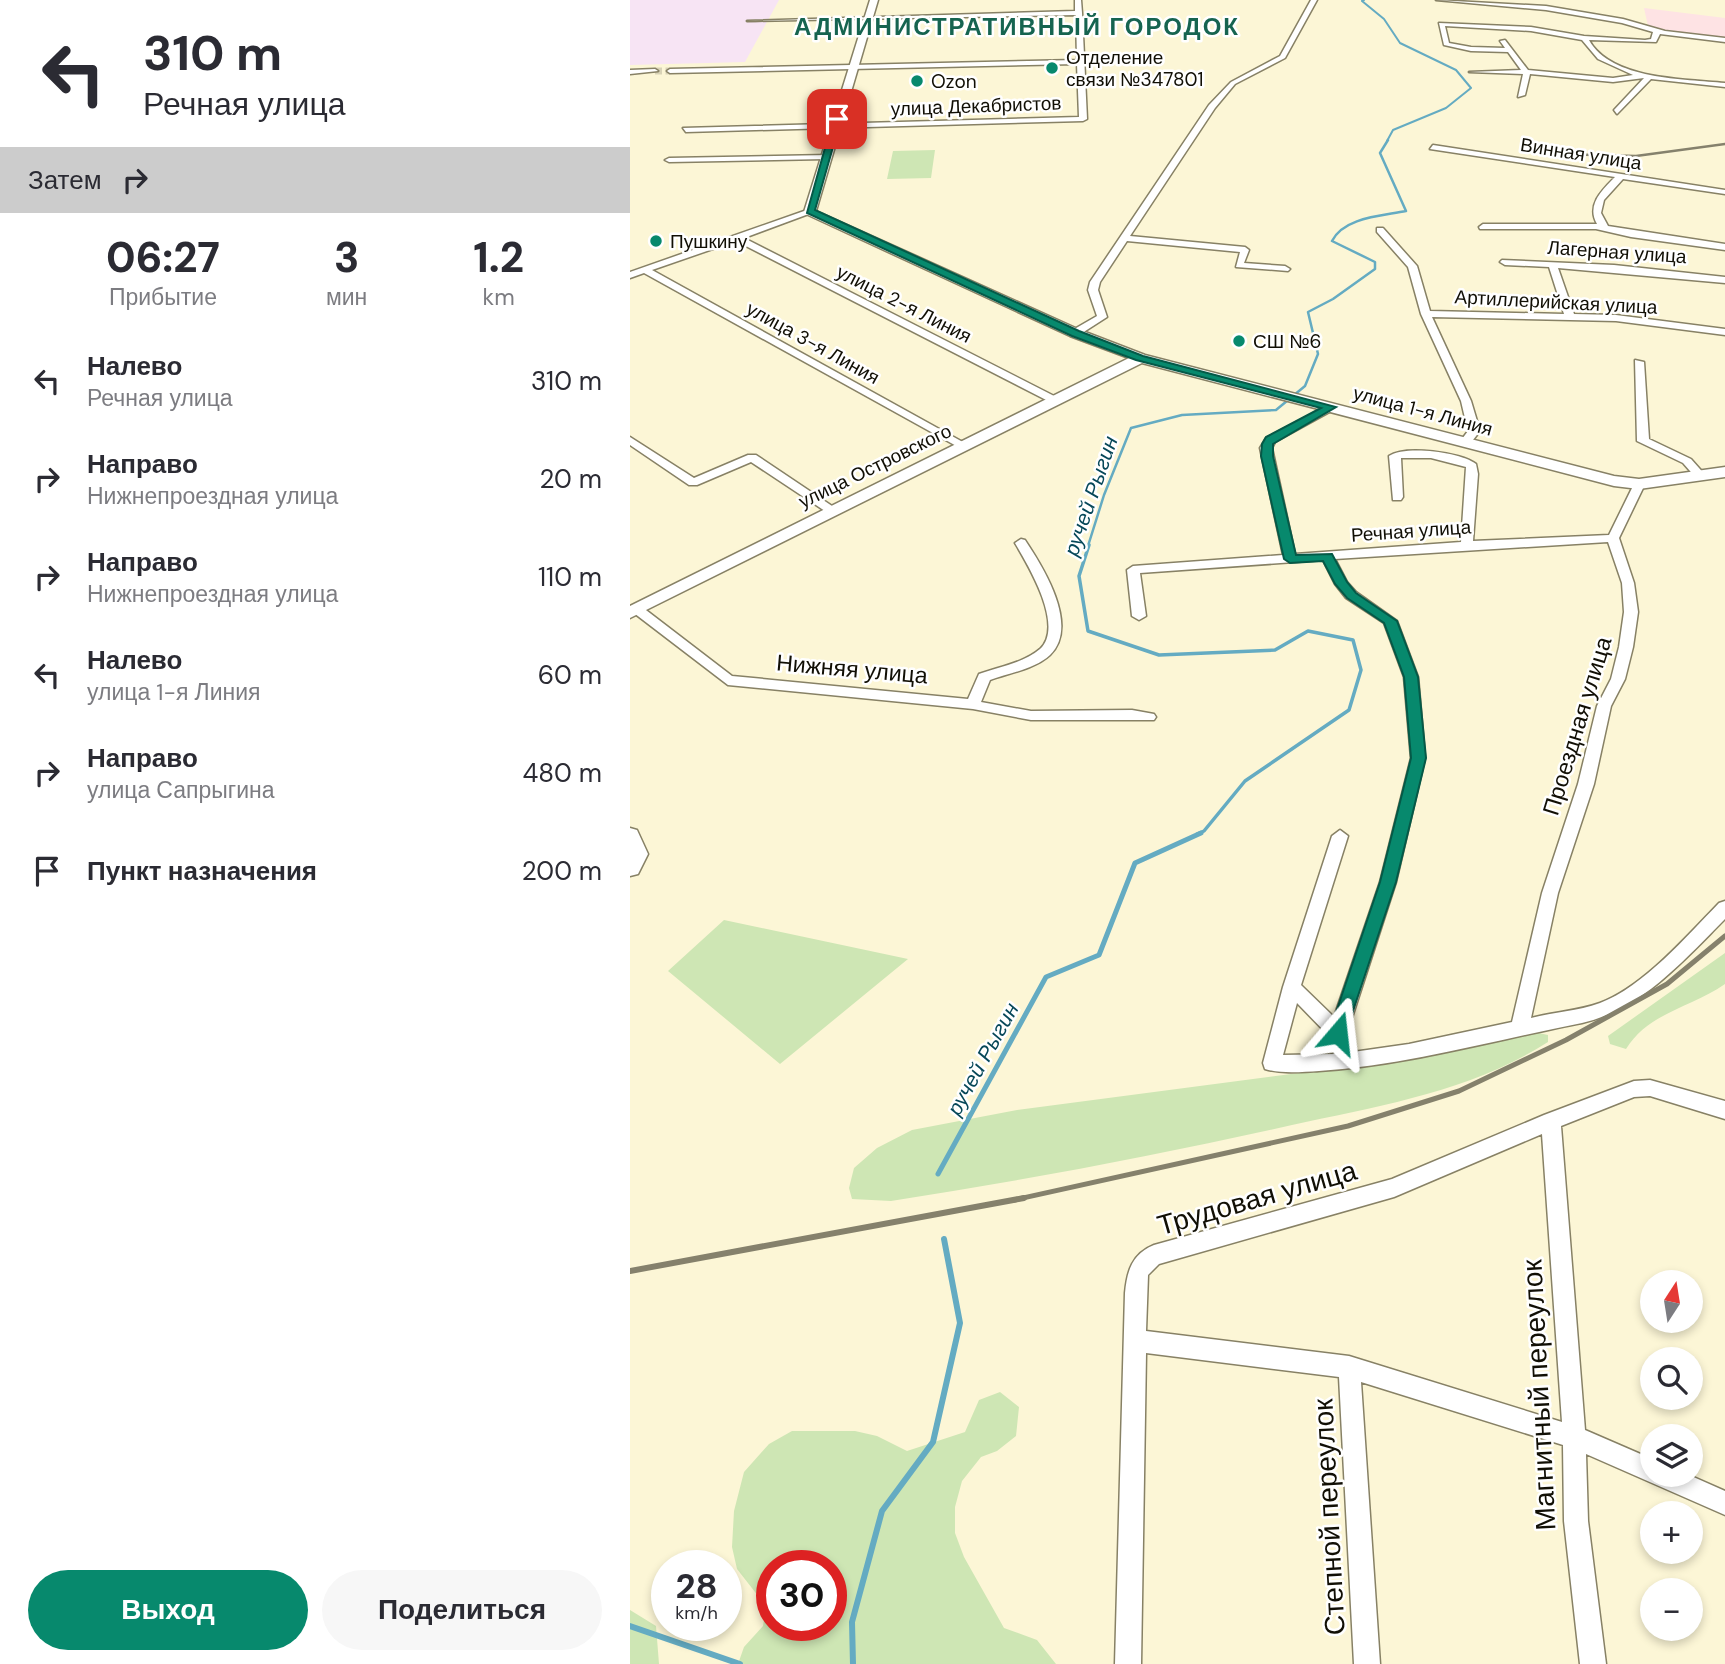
<!DOCTYPE html>
<html lang="ru">
<meta charset="utf-8">
<style>
:root{--surface:#fff;--page:#f7f7f7;--text:#2b2b33;--muted:#7c7c81;--accent:#07896d}
body{margin:0;font-family:"DM Sans",sans-serif;background:var(--page);color:var(--text);height:100vh;display:flex;flex-direction:column;font-size:26px;white-space:nowrap}
*{box-sizing:border-box;margin:0}
p{font-size:23px;color:var(--muted)}
.icon{flex:none;width:38px;height:38px;fill:none;stroke:currentColor;stroke-width:2;stroke-linecap:round;stroke-linejoin:round}
.map{position:relative;flex:1;overflow:hidden}
.side{display:flex;flex-direction:column;background:var(--surface);width:630px}
.side>*{flex:none}
.banner{background:#fff;color:var(--text);overflow:hidden}
.needle{width:46px;rotate:12deg}
.tools{position:absolute;left:1010px;top:1270px;display:grid;gap:14px}
.tools a{display:grid;place-items:center;width:63px;height:63px;border-radius:50%;background:var(--surface);box-shadow:0 4px 10px #0003;font-size:35px}
.speed{position:absolute;left:21px;top:1550px;display:flex;gap:14px;font-size:35px;font-weight:700;text-align:center}
.speed>*{display:grid;place-content:center;width:91px;height:91px;border-radius:50%;background:var(--surface);box-shadow:0 4px 10px #0003;line-height:1}
.speed small{font-size:18px;font-weight:400}
.speed .limit{border:10px solid #d22;background:#fff;color:#111}
.pin{position:absolute;display:grid;place-items:center;width:60px;height:60px;color:#fff;margin:-30px;border-radius:14px;box-shadow:0 4px 10px #0006}
.me{position:absolute;width:77px;margin:-38px;rotate:17deg;stroke-linejoin:round;filter:drop-shadow(0 0 5px #0008)}
.turn{display:flex;align-items:center;gap:24px;height:147px;padding:0 28px;font-size:32px}
.turn .icon{width:91px;height:91px;stroke-width:2.5}
.turn b{display:block;font-size:49px;line-height:60px}
.then{display:flex;align-items:center;height:66px;padding:0 28px;background:#0003;gap:14px;font-size:26px}
.eta{display:flex;justify-content:space-evenly;align-items:center;height:119px;text-align:center}
.eta b{font-size:42px;font-weight:800;line-height:49px}
.button{display:flex;gap:14px;margin-top:auto;padding:14px 28px}
.button a{flex:1;height:80px;border-radius:42px;background:var(--accent);color:#fff;font-size:28px;font-weight:800;line-height:80px;text-align:center}
.button a+a{background:var(--page);color:var(--text)}
ul{padding:0;list-style:none}
li{display:flex;align-items:center;gap:21px;height:98px;padding:0 28px}
li div{flex:1}
li b{display:block;font-size:26px}
li em{font-style:normal}
main{display:flex;flex:1;min-height:0}
.map>svg:first-child{display:block}
</style>
<main>
<section class="side">
<div class="banner">
<div class="turn"><svg class="icon" aria-label="left" viewBox="0 0 24 24"><path d="M17 20v-9H6M10 6l-5 5 5 5"/></svg><div><b>310 m</b>Речная улица</div></div>
<div class="then">Затем<svg class="icon" aria-label="right" viewBox="0 0 24 24"><path d="M7 20v-9h11M14 6l5 5-5 5"/></svg></div>
</div>
<div class="eta">
<div><b>06:27</b><p>Прибытие</p></div>
<div><b>3</b><p>мин</p></div>
<div><b>1.2</b><p>km</p></div>
</div>
<ul>
<li><svg class="icon" aria-label="left" viewBox="0 0 24 24"><path d="M17 20v-9H6M10 6l-5 5 5 5"/></svg><div><b>Налево</b><p>Речная улица</p></div><em>310 m</em></li>
<li><svg class="icon" aria-label="right" viewBox="0 0 24 24"><path d="M7 20v-9h11M14 6l5 5-5 5"/></svg><div><b>Направо</b><p>Нижнепроездная улица</p></div><em>20 m</em></li>
<li><svg class="icon" aria-label="right" viewBox="0 0 24 24"><path d="M7 20v-9h11M14 6l5 5-5 5"/></svg><div><b>Направо</b><p>Нижнепроездная улица</p></div><em>110 m</em></li>
<li><svg class="icon" aria-label="left" viewBox="0 0 24 24"><path d="M17 20v-9H6M10 6l-5 5 5 5"/></svg><div><b>Налево</b><p>улица 1-я Линия</p></div><em>60 m</em></li>
<li><svg class="icon" aria-label="right" viewBox="0 0 24 24"><path d="M7 20v-9h11M14 6l5 5-5 5"/></svg><div><b>Направо</b><p>улица Сапрыгина</p></div><em>480 m</em></li>
<li><svg class="icon" aria-label="arrive" viewBox="0 0 24 24"><path d="M6 21V4h12l-3 4 3 4H6"/></svg><div><b>Пункт назначения</b></div><em>200 m</em></li>
</ul>
<div class="button"><a>Выход</a><a>Поделиться</a></div>
</section>
<div class="map">
<svg width="1095" height="1664" viewBox="0 0 1095 1664">
<rect width="100%" height="100%" fill="#fcf6d6"/>
<path fill="#fee3e4" d="M 1014,8 L 1095,18 L 1095,38 L 1041,32 L 1018,26 Z"/>
<path fill="#f7e4f4" d="M 0,0 L 149,0 L 115,62 L 0,65 Z"/>
<path fill="#cee6b4" fill-rule="evenodd" d="M 305,150 L 301,178 L 257,179 L 263,151 Z
M 94,920 L 278,959 L 150,1064 L 38,971 Z
M 1095,953 L 1095,984 C 1061,1008 1019,1012 996,1049 L 980,1044 L 978,1036 Z
M 904,1032 L 918,1035 L 918,1042 C 842,1091 750,1106 662,1125 C 529,1155 396,1180 261,1201 L 222,1199 L 219,1188 L 224,1168 L 247,1148 L 282,1130 L 387,1110 L 745,1063 Z
M 370,1392 L 389,1407 L 386,1436 L 367,1451 L 351,1457 L 332,1481 L 325,1507 L 325,1533 L 334,1557 L 374,1628 L 407,1640 L 426,1664 L 108,1664 L 114,1647 L 133,1626 L 136,1606 L 107,1569 L 102,1547 L 104,1511 L 114,1472 L 139,1444 L 162,1431 L 225,1431 L 247,1436 L 277,1451 L 335,1432 L 349,1400 ZM 201,1566 L 201,1626 L 142,1626 L 142,1566 Z
M 0,1610 L 26,1626 L 29,1664 L 0,1664 Z"/>
<g fill="none" stroke-linecap="round" stroke-linejoin="round">
<path stroke="#64abc2" stroke-width="2" d="M 734,0 L 732,1 L 754,19 L 770,43 L 826,70 L 841,88 L 816,108 L 763,130 L 757,141"/>
<path stroke="#64abc2" stroke-width="2.5" d="M 458,546 L 474,495 L 501,428 L 552,415 L 646,410 L 675,386 L 688,354 L 678,312 L 703,299 L 745,269 L 745,262 L 702,241 C 714,217 752,216 776,211 L 750,153 L 758,140"/>
<path stroke="#64abc2" stroke-width="3.5" d="M 459,545 L 449,576 L 458,631 L 529,655 L 645,650 L 678,631 L 723,640 L 731,670 L 719,710 L 615,781 L 574,831 L 567,834"/>
<path stroke="#64abc2" stroke-width="5" d="M 308,1174 L 416,977 L 469,955 L 505,863 L 571,833"/>
<path stroke="#64abc2" stroke-width="6" d="M 0,1626 L 110,1664
M 223,1664 L 222,1622 L 252,1511 L 303,1442 L 330,1323 L 314,1239"/>
<path stroke="#d9d3b7" stroke-width="7" stroke-dasharray="7 3.5" stroke-linecap="butt" d="M 25,71 L 40,71"/>
<defs>
<path id="street" d="M 445,0 L 451,0 L 452,13 L 457,119 L 453,121 L 56,132 L 53,128 L 449,117 L 447,64 L 40,73 L 37,71 L 40,69 L 447,60 L 446,15 L 117,21 L 445,11 Z
M 681,0 L 687,0 L 655,58 L 605,84 L 585,108 L 500,236 L 615,247 L 619,250 L 614,263 L 655,266 L 660,269 L 658,271 L 606,267 L 610,252 L 497,241 L 470,282 L 468,290 L 477,317 L 449,335 L 441,335 L 441,331 L 467,316 L 458,290 L 460,282 L 579,105 L 601,82 L 650,56 Z
M 806,0 L 916,6 L 993,19 L 1035,31 L 1095,38 L 1095,42 L 1030,34 L 1026,42 L 959,40 C 981,80 1055,79 1095,83 L 1095,87 L 1021,79 L 987,114 L 984,110 L 1014,78 L 983,82 L 900,74 L 895,95 L 888,97 L 893,74 L 839,72 L 891,70 L 878,52 L 841,51 L 814,45 L 809,23 L 901,27 L 954,36 L 1015,40 L 1021,39 L 1023,32 L 992,23 L 916,10 ZM 815,26 L 901,31 L 952,40 L 968,59 L 1003,75 L 983,78 L 898,70 L 875,40 L 870,41 L 875,48 L 841,47 L 819,43 Z
M 0,70 L 25,69 L 28,71 L 0,74 Z
M 803,145 L 1095,190 L 1095,194 L 993,179 L 974,200 L 971,213 L 978,226 L 1095,244 L 1095,250 L 1001,237 L 966,229 L 850,229 L 849,227 L 853,224 L 967,224 C 956,205 972,190 985,177 L 800,149 Z
M 198,155 L 195,159 L 39,162 L 35,160 L 39,158 Z
M 177,210 L 184,212 L 114,238 L 430,399 L 430,403 L 422,403 L 106,241 L 22,270 L 340,446 L 330,448 L 14,273 L 0,278 L 0,272 Z
M 747,228 L 753,228 L 787,266 L 800,311 L 934,314 L 919,267 L 875,265 L 870,262 L 872,260 L 984,265 L 1095,277 L 1095,283 L 928,268 L 944,314 L 986,315 L 1095,329 L 1095,335 L 986,321 L 802,317 L 841,401 L 850,431 L 839,445 L 831,445 L 829,443 L 838,431 L 831,401 L 791,314 L 778,267 L 747,232 Z
M 1005,360 L 1014,362 L 1019,439 L 1061,459 L 1077,477 L 1075,479 L 1067,479 L 1053,463 L 1007,441 Z
M 701,404 L 705,405 L 705,409 L 645,442 L 642,448 L 665,554 L 831,542 L 836,467 L 801,458 L 771,458 L 773,497 L 771,500 L 763,500 L 759,456 C 775,445 831,452 846,464 L 848,474 L 843,541 L 979,535 L 1005,482 L 1013,482 L 1015,484 L 989,538 L 1004,583 L 1008,612 L 1003,647 L 995,679 L 981,706 L 964,784 L 928,893 L 901,1018 C 924,1012 948,1011 970,1003 C 1013,987 1057,936 1089,903 L 1095,901 L 1095,919 C 1053,961 1012,1009 952,1023 C 865,1040 778,1065 689,1071 C 672,1072 651,1074 635,1069 L 633,1063 L 653,987 L 702,836 L 710,830 L 718,836 L 671,985 L 704,1017 L 750,882 L 781,758 L 774,677 L 754,623 L 716,598 L 705,584 L 693,560 L 510,573 L 516,616 L 509,620 L 502,616 L 497,570 L 503,566 L 653,555 L 630,448 L 636,438 ZM 978,542 L 992,583 L 994,612 L 989,647 L 981,679 L 967,706 L 948,784 L 912,893 L 882,1022 L 779,1044 L 723,1052 L 717,1033 L 766,882 L 795,758 L 788,677 L 767,621 L 726,592 L 717,582 L 705,559 ZM 667,1003 L 700,1037 L 705,1054 L 653,1055 Z
M 0,437 L 64,478 L 118,455 L 126,455 L 208,510 L 202,514 L 198,513 L 121,462 L 67,485 L 59,485 L 0,445 Z
M 391,539 L 395,540 C 413,567 450,626 420,655 C 405,669 379,673 360,680 L 351,702 L 401,711 L 502,710 L 524,714 L 526,717 L 524,720 L 401,720 L 343,709 L 98,685 L 0,610 L 7,606 L 12,607 L 102,676 L 338,699 L 349,674 C 368,667 394,663 410,649 C 435,626 398,565 385,543 Z
M 1020,1080 L 1095,1101 L 1095,1119 L 1020,1096 L 1004,1097 L 931,1126 L 955,1430 L 1022,1459 L 1022,1475 L 1059,1475 L 1095,1491 L 1095,1515 L 956,1454 L 958,1521 L 976,1664 L 950,1664 L 934,1521 L 933,1445 L 731,1382 L 750,1664 L 724,1664 L 709,1377 L 516,1353 L 511,1664 L 485,1664 L 495,1293 C 497,1271 502,1254 524,1245 L 762,1179 L 914,1115 L 1004,1081 ZM 912,1134 L 932,1422 L 719,1356 L 516,1331 L 518,1275 L 529,1264 L 764,1197 Z"/>
<path id="secondary" d="M 240,0 L 248,0 L 186,211 L 450,330 L 515,355 L 984,476 L 1009,479 L 1095,467 L 1095,477 L 1009,489 L 984,486 L 512,363 L 0,618 L 0,606 L 499,358 L 440,336 L 176,214 L 174,212 Z
M 0,828 L 7,830 L 18,854 L 8,874 L 0,876 Z"/>
</defs>
<use href="#street" stroke="#878165" stroke-width="3"/>
<use href="#secondary" stroke="#878165" stroke-width="3"/>
<use href="#street" fill="#fff" fill-rule="evenodd"/>
<use href="#secondary" fill="#fff" fill-rule="evenodd"/>
<path stroke="#85816c" stroke-width="2.5" d="M 925,154 L 1006,156 L 1095,144"/>
<path stroke="#85816c" stroke-width="5" d="M 384,1200 L 718,1126 L 829,1091 L 936,1040 L 1037,984 L 1095,936"/>
<path stroke="#85816c" stroke-width="6" d="M 0,1271 L 394,1198"/>
</g>
<path fill="#07896d" stroke="#055947" stroke-width="2" d="M 207,117 L 211,119 L 185,210 L 449,331 L 513,356 L 706,407 L 643,444 L 643,456 L 666,555 L 702,554 L 717,582 L 726,593 L 767,621 L 788,677 L 796,758 L 766,882 L 714,1038 L 708,1040 L 701,1038 L 699,1033 L 750,882 L 781,758 L 774,677 L 754,623 L 717,598 L 705,584 L 693,561 L 660,563 L 654,559 L 631,456 L 632,444 L 636,437 L 691,408 L 506,360 L 442,336 L 177,213 L 203,119 Z"/>
<g fill="#07896d" stroke="#fff" stroke-width="2.5">
<circle cx="422" cy="68" r="7"/>
<circle cx="287" cy="81" r="7"/>
<circle cx="26" cy="241" r="7"/>
<circle cx="609" cy="341" r="7"/>
</g>
<g text-anchor="middle" dominant-baseline="central" stroke-width="5" stroke-linejoin="round" paint-order="stroke">
<g font-size="19" fill="#110f05" stroke="#fff" text-anchor="start">
<text x="436" y="57">Отделение<tspan x="436" dy="22">связи №347801</tspan></text>
<text x="301" y="81">Ozon</text>
<text x="40" y="241">Пушкину</text>
<text x="623" y="341">СШ №6</text>
</g>
<g font-size="19" fill="#110f05" stroke="#fff">
<text transform="translate(346 106) rotate(-2)">улица Декабристов</text>
<text transform="translate(951 154) rotate(9)">Винная улица</text>
<text transform="translate(987 252) rotate(4)">Лагерная улица</text>
<text transform="translate(926 302) rotate(3)">Артиллерийская улица</text>
<text transform="translate(274 304) rotate(27)">улица 2-я Линия</text>
<text transform="translate(183 343) rotate(29)">улица 3-я Линия</text>
<text transform="translate(793 411) rotate(15)">улица 1-я Линия</text>
<text transform="translate(245 466) rotate(-26)">улица Островского</text>
<text transform="translate(781 531) rotate(-4)">Речная улица</text>
</g>
<g font-size="21" font-style="italic" fill="#074859" stroke="#fff">
<text transform="translate(461 496) rotate(-71)">ручей Рыгин</text>
<text transform="translate(353 1059) rotate(-61)">ручей Рыгин</text>
</g>
<g font-size="23" fill="#110f05" stroke="#fff">
<text transform="translate(222 669) rotate(5)">Нижняя улица</text>
<text transform="translate(947 726) rotate(-73)">Проездная улица</text>
</g>
<g font-size="24" font-weight="bold" letter-spacing="2" fill="#166450" stroke="#fff">
<text x="387" y="26">АДМИНИСТРАТИВНЫЙ ГОРОДОК</text>
</g>
<g font-size="28" fill="#110f05" stroke="#fff">
<text transform="translate(627 1198) rotate(-16)">Трудовая улица</text>
<text transform="translate(909 1395) rotate(-93)">Магнитный переулок</text>
<text transform="translate(699 1517) rotate(-93)">Степной переулок</text>
</g>
</g>
</svg>
<div class="tools">
<a><svg class="needle" viewBox="-14 -14 28 28"><path d="M0-13l5 13h-10z" fill="#e53935"/><path d="M0 13l5-13h-10z" fill="#7c7c81"/></svg></a>
<a><svg class="icon" aria-label="search" viewBox="0 0 24 24"><circle cx="10" cy="10" r="6"/><path d="M15 15l6 6"/></svg></a>
<a><svg class="icon" aria-label="layers" viewBox="0 0 24 24"><path d="M12 4l9 5-9 5-9-5zM3 14l9 5 9-5"/></svg></a>
<a>+</a>
<a>−</a>
</div>
<div class="speed"><div>28<small>km/h</small></div><div class="limit">30</div></div>
<div class="pin" style="left:207px;top:119px;background:#d93025"><svg class="icon" aria-label="arrive" viewBox="0 0 24 24"><path d="M6 21V4h12l-3 4 3 4H6"/></svg></div>
<svg class="me" style="left:708px;top:1033px" viewBox="-20 -20 40 40"><path d="M0-17L14 15 0 8-14 15z" fill="#07896d" stroke="#fff" stroke-width="4"/></svg>
</div>
</main>
